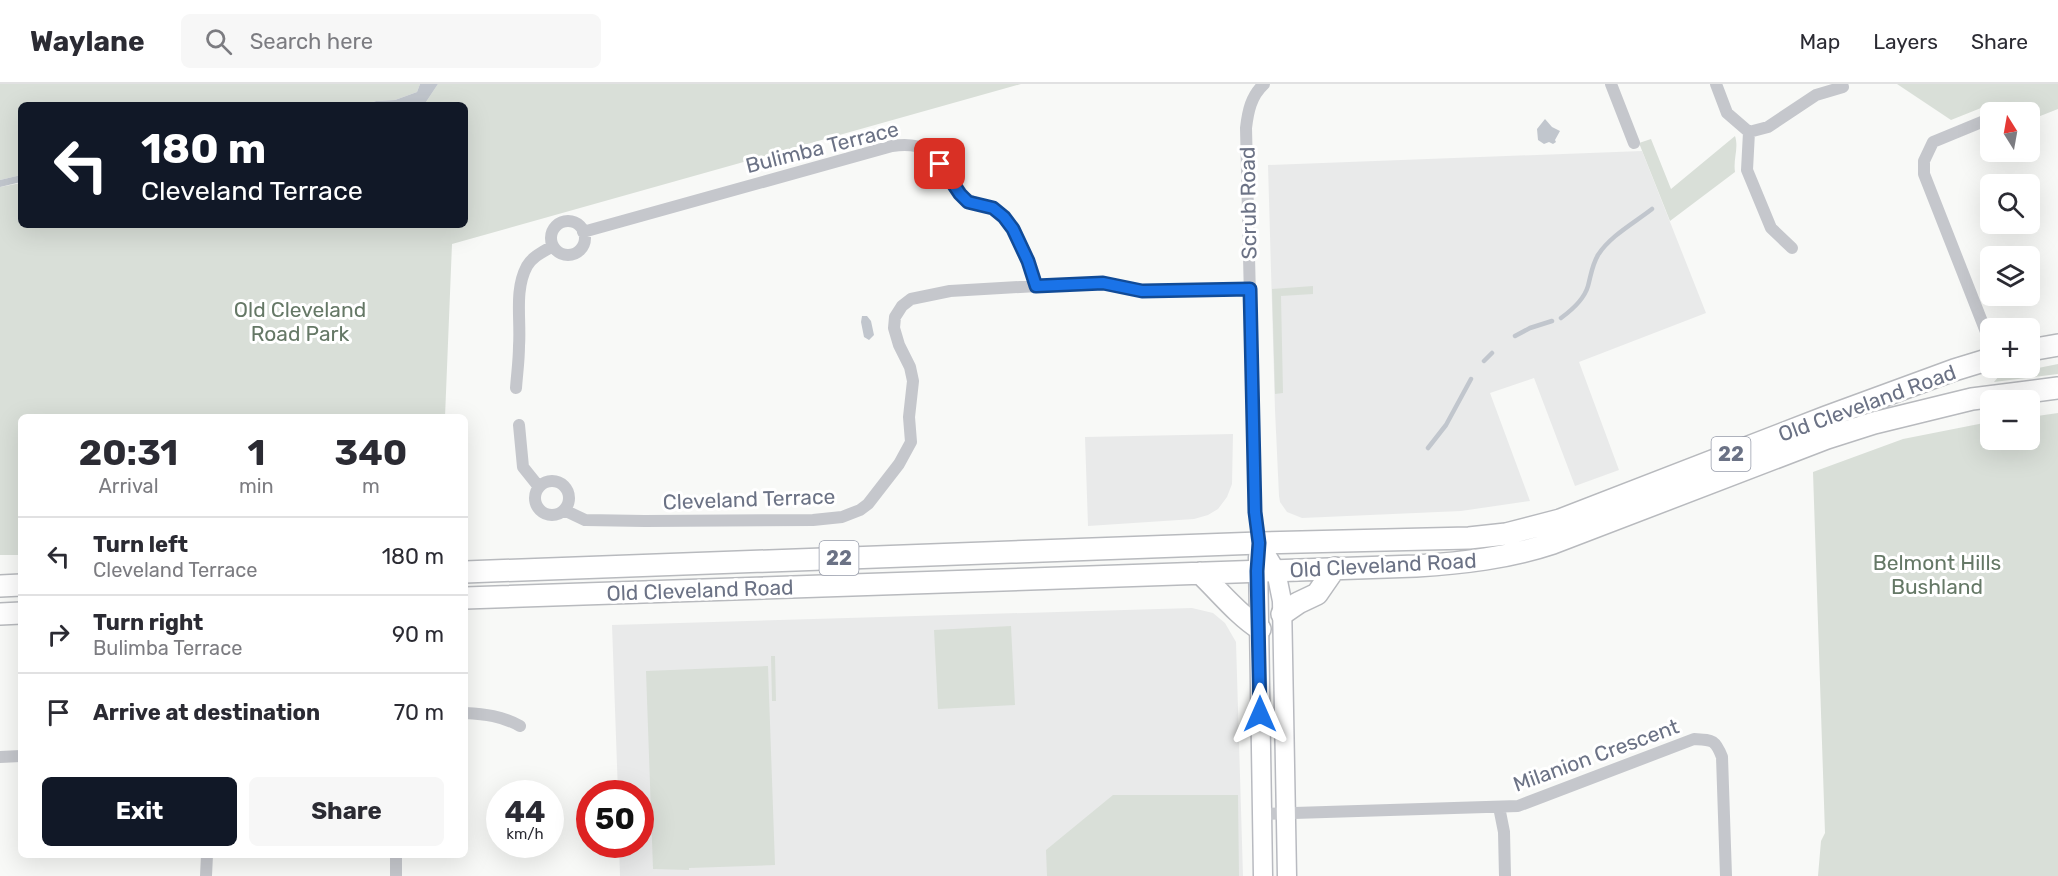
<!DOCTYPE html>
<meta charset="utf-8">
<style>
:root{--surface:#fff;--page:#f7f7f7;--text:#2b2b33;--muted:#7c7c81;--line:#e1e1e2;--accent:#111827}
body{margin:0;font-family:Rubik,sans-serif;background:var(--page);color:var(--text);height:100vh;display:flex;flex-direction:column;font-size:22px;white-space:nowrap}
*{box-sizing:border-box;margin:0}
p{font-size:20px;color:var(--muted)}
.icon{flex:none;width:33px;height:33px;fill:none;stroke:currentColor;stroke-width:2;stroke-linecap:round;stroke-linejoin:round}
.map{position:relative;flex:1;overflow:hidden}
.sheet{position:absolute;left:18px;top:330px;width:450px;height:444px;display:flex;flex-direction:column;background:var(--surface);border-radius:9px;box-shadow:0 6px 24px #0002}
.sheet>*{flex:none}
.top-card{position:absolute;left:18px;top:18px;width:450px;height:126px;border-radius:9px;box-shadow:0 6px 24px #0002;background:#111827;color:#fff;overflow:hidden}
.needle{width:39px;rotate:349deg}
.controls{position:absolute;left:1980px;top:18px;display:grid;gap:12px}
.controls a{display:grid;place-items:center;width:60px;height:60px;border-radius:9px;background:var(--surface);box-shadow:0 6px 24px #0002;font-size:30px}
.speed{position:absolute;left:486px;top:696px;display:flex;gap:12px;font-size:30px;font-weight:700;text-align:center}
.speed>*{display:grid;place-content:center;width:78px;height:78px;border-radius:50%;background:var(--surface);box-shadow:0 6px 24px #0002;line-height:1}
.speed small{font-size:15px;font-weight:400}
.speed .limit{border:9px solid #d22;background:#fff;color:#111}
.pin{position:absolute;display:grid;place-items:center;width:51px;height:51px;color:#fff;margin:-26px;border-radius:12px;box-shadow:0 3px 9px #0006}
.me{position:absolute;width:66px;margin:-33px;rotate:0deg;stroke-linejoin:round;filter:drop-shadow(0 0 4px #0008)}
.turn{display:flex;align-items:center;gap:21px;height:126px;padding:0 24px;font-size:27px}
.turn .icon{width:78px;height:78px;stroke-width:2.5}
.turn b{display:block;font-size:42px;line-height:51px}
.eta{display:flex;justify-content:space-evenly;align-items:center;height:102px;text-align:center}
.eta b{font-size:36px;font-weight:700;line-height:42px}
.action{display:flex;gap:12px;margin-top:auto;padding:12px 24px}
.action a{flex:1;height:69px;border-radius:9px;background:var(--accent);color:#fff;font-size:24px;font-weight:700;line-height:69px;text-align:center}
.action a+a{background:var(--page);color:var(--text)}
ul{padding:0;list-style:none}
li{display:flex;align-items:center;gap:18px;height:78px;padding:0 24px;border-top:2px solid var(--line)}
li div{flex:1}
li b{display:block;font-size:22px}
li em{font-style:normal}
header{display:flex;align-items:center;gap:36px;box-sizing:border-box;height:84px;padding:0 30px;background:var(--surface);border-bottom:2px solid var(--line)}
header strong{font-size:28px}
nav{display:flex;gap:33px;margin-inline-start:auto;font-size:21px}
.search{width:420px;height:54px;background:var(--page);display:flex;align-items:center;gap:15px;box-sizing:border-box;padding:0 21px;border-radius:9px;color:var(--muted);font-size:22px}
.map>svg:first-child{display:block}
</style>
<header>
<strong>Waylane</strong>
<div class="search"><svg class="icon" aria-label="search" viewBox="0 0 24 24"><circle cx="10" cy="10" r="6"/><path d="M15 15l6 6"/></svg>Search here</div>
<nav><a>Map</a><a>Layers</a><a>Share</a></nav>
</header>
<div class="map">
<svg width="2058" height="792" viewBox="0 0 2058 792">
<rect width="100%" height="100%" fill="#f8f9f7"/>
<path fill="#e9eaea" d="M 1642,67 L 1706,229 L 1579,278 L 1619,386 L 1575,402 L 1534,294 L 1490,309 L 1530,417 L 1461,427 L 1302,434 L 1287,428 L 1280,418 L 1279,412 L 1275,326 L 1268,81 Z
M 1233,350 L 1232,400 L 1227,413 L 1218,425 L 1208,431 L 1194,435 L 1088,442 L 1085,353 Z
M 1192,524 L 1213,529 L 1225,539 L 1236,558 L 1243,792 L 620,792 L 619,761 L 640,760 L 640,710 L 618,709 L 612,541 Z"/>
<path fill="#d9dfd8" d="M 0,0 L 420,0 L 417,8 L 395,16 L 376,17 L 365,21 L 21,21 L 21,91 L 0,96 Z
M 438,0 L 1021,0 L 452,160 L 445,333 L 21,333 L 21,471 L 0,471 L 0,103 L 21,99 L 21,141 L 465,141 L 465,21 L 424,21 Z
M 1897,0 L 2058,0 L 2058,25 L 2030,36 L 2030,28 L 1990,28 L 1990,31 L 1986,22 L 1951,36 Z
M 1735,52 C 1739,64 1733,75 1735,88 L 1670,137 L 1639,59 L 1651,55 L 1671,105 Z
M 1313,202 L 1313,210 L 1281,212 L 1283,309 L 1275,310 L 1272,205 Z
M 2058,280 L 2058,290 L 1994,298 L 1999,292 Z
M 2058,329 L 2058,792 L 1818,792 L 1821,757 L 1825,749 L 1813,388 L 1903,355 L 1984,339 L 1990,338 L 1990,356 L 2030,356 L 2030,333 Z
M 1011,542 L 1015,621 L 938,625 L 934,546 Z
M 771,572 L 775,572 L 776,617 L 772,617 Z
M 768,582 L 775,781 L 689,784 L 689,786 L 653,785 L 646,587 Z
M 1113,711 L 1238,711 L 1239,792 L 1047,792 L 1046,766 Z"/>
<path fill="#c1c6cd" d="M 420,0 L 438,0 L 424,21 L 365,21 L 376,17 L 395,16 L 417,8 Z
M 1545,35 L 1552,43 L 1560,47 L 1555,56 L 1556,58 L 1553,60 L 1549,58 L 1544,60 L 1538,56 L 1537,45 Z
M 21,91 L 21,98 L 0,103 L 0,96 Z
M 862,232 L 867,232 L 871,237 L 874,251 L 869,256 L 864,253 L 861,238 Z"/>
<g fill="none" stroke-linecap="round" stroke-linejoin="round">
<path stroke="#c1c6cd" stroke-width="4.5" d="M 1561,234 C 1572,226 1584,216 1588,202 C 1591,191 1592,181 1598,171 C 1610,152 1634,139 1652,125
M 1515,252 L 1530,244 L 1552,237
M 1484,277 L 1492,269
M 1428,364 L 1446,341 L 1471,295"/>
<defs>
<path id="secondary" d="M 1259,459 L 1276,487 L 1282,517 L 1287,792
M 1258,473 L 1263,792"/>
<path id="trunk" d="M 2030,266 L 2058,261
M 465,488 L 1259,459 L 1469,454 L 1506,450 L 1560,436 L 1826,333 L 1954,286 L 1990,275
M 1200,489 C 1220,508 1237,530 1260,545
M 0,502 L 21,501
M 465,514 L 1416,482 C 1463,479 1508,474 1553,459 L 1827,354 L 1874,339 L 1972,315 L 2058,304
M 0,530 L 21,529
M 1282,530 L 1298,519 L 1317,510 L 1335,484"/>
</defs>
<use href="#secondary" stroke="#b8bac0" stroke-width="21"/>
<use href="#trunk" stroke="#b8babe" stroke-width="24"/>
<path stroke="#c5c7cc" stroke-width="12" d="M 1611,0 L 1634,59
M 1716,0 L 1727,29 L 1749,48 L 1768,43 L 1816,11 L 1843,3
M 1984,37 L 1933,58 L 1924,77 L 1924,90 L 1990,258
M 1749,48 L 1747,86 L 1771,144 L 1792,164
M551 154a17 17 0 1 1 34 0a17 17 0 1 1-34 0Z
M 583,148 L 892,62 C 939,55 936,84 962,111 C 970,120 980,119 991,124 C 1016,135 1029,178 1036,203
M 516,304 C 517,290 519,276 519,262 C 521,236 514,206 527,182 C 533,172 543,168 553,162
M 519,341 L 523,383 L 539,403
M535 414a17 17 0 1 1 34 0a17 17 0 1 1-34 0Z
M 564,426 L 585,436 L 645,437 L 813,436 L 842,433 L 860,426 L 868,420 L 899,380 L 911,358 L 909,333 L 913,297 L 910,283 L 899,261 L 894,244 L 895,233 L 902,222 L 911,215 L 950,207 L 1090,199 L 1103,199 L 1142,207 L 1250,205
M 1259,459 L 1255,428 L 1246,44 C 1248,27 1251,12 1264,0
M 465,629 C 485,630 502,632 520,642
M 0,673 L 21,672
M 1499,723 L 1504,748 L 1505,792
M 1263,730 L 1518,722 L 1694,655 C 1712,656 1715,655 1722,673 L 1726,792
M 206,792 L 207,771
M 396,792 L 396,771"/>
<use href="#secondary" stroke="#fff" stroke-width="18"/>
<use href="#trunk" stroke="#fff" stroke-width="21"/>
</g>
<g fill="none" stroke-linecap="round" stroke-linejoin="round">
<defs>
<path id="route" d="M 940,80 L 960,110 L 968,118 L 993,124 L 1004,133 L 1013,145 L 1028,177 L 1036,202 L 1103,199 L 1142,207 L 1250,205 L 1255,428 L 1259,459 L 1257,487 L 1260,630"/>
</defs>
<use href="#route" stroke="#114b97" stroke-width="15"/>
<use href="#route" stroke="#1a73e8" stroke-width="10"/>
</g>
<g text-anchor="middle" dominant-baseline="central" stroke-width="6" stroke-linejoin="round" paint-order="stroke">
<g fill="#fff" stroke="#979caa" stroke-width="1.5">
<rect x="1711.5" y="353" width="39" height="34" rx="4.5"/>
<rect x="819.5" y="457" width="39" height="34" rx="4.5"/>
</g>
<g font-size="20" font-weight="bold" fill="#6b7285">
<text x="1731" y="370">22</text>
<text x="839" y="474">22</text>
</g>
<g font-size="21" fill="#6b7285" stroke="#fff">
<text transform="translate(822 63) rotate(-14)">Bulimba Terrace</text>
<text transform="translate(1248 119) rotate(-91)">Scrub Road</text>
<text transform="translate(1867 319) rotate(-20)">Old Cleveland Road</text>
<text transform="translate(749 415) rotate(-2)">Cleveland Terrace</text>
<text transform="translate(1383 481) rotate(-3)">Old Cleveland Road</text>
<text transform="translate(700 506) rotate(-2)">Old Cleveland Road</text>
<text transform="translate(1596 671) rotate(-20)">Milanion Crescent</text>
</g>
<g font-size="21" fill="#657866" stroke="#fff">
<text x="300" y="225">Old Cleveland<tspan x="300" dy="24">Road Park</tspan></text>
<text x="1937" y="478">Belmont Hills<tspan x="1937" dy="24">Bushland</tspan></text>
</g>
</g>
</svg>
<div class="controls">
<a><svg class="needle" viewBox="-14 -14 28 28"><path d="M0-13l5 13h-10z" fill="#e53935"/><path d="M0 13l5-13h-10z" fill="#7c7c81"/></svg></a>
<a><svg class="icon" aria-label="search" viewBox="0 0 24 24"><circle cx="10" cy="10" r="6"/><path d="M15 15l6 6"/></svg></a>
<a><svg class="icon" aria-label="layers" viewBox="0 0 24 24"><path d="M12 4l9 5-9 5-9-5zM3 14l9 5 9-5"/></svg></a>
<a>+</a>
<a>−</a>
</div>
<div class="speed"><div>44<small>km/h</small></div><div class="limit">50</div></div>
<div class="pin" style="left:940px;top:80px;background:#d93025"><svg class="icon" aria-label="arrive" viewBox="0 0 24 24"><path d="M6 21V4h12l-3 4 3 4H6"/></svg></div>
<svg class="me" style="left:1260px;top:630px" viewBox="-20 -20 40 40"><path d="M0-17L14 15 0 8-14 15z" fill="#1a73e8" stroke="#fff" stroke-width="4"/></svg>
<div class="top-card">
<div class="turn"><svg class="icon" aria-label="left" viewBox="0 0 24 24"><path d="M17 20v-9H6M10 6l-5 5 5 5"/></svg><div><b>180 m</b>Cleveland Terrace</div></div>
</div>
<section class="sheet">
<div class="eta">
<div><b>20:31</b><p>Arrival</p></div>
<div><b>1</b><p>min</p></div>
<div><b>340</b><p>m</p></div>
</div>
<ul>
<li><svg class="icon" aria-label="left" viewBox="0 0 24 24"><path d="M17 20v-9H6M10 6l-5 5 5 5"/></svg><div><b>Turn left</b><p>Cleveland Terrace</p></div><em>180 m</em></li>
<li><svg class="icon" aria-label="right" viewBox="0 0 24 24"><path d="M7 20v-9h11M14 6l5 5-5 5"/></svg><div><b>Turn right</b><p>Bulimba Terrace</p></div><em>90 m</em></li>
<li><svg class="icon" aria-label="arrive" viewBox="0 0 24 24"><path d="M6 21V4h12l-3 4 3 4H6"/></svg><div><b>Arrive at destination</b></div><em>70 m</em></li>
</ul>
<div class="action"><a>Exit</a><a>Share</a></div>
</section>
</div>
